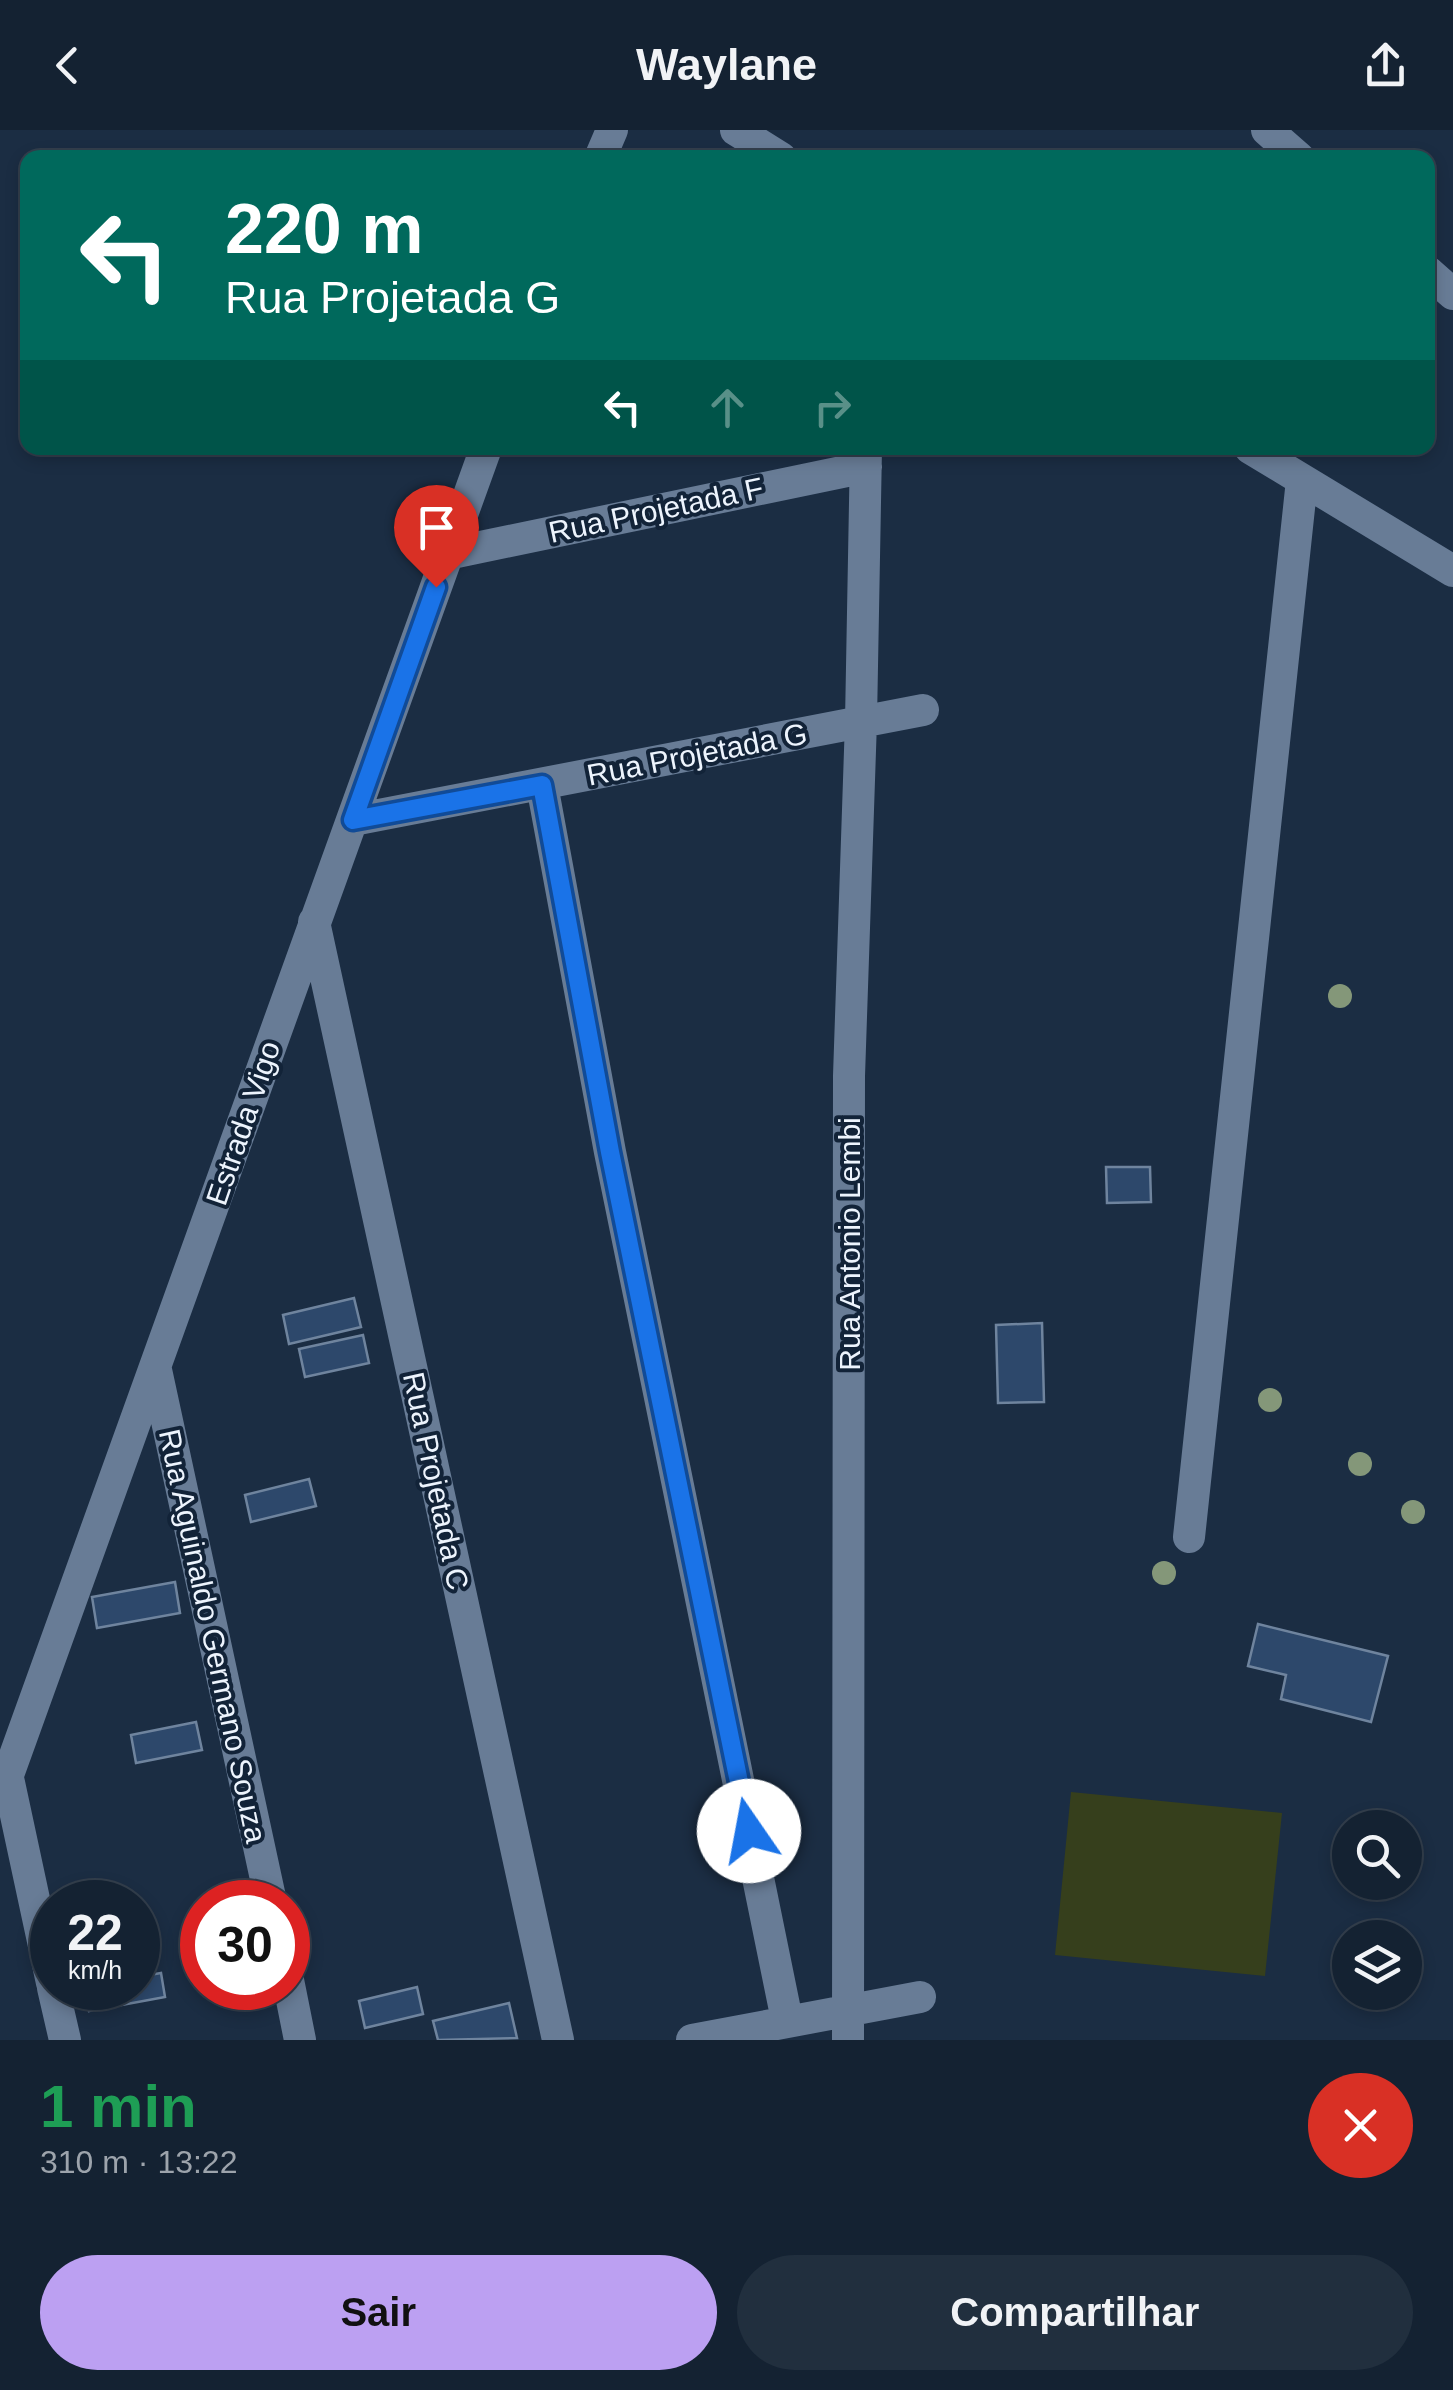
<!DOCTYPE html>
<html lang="pt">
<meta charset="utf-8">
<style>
:root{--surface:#142232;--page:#212f3e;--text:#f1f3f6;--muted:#9da4ac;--line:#333f4d;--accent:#bca0f2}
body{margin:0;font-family:Arial,sans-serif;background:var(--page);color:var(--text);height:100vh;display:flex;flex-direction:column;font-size:38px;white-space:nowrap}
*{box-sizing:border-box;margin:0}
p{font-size:32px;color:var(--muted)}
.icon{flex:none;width:55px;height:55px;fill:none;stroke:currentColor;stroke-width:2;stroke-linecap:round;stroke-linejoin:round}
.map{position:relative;height:1910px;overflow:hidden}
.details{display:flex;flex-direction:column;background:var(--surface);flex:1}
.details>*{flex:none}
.banner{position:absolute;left:20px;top:20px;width:1415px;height:305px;border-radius:20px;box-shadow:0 5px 15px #0003,0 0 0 2px var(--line);background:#00695c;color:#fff;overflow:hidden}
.controls{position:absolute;left:1332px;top:1680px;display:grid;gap:20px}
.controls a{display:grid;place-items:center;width:90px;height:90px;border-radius:50%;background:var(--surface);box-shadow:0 5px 15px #0003,0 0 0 2px var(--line);font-size:50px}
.speed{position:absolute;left:30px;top:1750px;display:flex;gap:20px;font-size:50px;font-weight:700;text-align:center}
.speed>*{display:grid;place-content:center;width:130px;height:130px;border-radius:50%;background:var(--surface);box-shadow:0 5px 15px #0003,0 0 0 2px var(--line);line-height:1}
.speed small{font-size:25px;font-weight:400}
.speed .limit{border:15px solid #d22;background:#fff;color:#111}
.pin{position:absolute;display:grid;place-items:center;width:85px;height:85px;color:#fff;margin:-102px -42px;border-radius:50% 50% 50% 0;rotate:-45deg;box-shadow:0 0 10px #0007}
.pin .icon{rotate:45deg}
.me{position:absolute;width:110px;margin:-55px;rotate:348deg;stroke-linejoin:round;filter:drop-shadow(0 0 8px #0008)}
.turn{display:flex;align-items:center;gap:35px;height:210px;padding:0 40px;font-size:45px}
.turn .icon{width:130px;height:130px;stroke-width:2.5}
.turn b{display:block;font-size:70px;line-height:85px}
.lanes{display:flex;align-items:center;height:95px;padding:0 40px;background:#0003;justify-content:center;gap:50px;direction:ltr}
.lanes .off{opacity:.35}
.round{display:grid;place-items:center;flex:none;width:105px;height:105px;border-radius:52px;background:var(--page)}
.headline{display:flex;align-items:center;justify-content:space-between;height:170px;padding:0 40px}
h1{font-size:60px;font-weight:700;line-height:75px;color:#1e9e55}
.primary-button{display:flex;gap:20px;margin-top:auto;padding:20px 40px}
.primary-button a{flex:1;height:115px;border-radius:60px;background:var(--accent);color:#111;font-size:40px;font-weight:700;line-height:115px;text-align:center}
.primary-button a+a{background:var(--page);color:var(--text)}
header{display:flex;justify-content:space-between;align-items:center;height:130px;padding:0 40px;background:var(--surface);font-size:45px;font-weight:700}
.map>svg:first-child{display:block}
</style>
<header><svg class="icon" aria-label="back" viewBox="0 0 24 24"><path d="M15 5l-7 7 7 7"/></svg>Waylane<svg class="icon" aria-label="share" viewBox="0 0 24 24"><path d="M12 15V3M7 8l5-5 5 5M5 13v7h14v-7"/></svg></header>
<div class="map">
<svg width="1453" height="1910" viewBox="0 0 1453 1910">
<rect width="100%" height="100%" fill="#1b2d43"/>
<path fill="#363f1c" d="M 1071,1662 L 1282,1683 L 1265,1846 L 1055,1825 Z"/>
<path fill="#2d486b" stroke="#6f849e" stroke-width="2.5" d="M 1106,1037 L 1150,1037 L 1151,1072 L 1107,1073 Z
M 354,1168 L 361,1197 L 289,1214 L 283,1185 Z
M 1042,1193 L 1044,1272 L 998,1273 L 996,1195 Z
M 363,1205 L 369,1233 L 305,1247 L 299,1219 Z
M 309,1349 L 316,1376 L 251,1392 L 245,1365 Z
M 175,1452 L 180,1483 L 97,1498 L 92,1467 Z
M 1258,1494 L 1388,1526 L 1371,1592 L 1281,1569 L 1286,1545 L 1248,1536 Z
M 196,1592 L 202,1620 L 136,1633 L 131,1605 Z
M 161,1843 L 165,1867 L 89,1881 L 84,1858 L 138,1858 L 138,1847 Z
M 417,1857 L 423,1884 L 365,1898 L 359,1871 Z
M 509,1873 L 517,1908 L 438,1910 L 433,1891 Z"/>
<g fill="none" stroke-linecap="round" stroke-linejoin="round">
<path stroke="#687c96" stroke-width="32" d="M 736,0 L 781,28
M 1267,0 L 1299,28
M 600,28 L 612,0
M 1428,142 L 1453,164
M 1250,318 L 1453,441
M 447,424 L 866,337
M 542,655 L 610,1022 L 787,1890
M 353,690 L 923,580
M 314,792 L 558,1910
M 156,1240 L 271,1772
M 1189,1407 L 1302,350
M 4,1650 L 8,1648 L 52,1853
M 0,1667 L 486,318
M 288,1850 L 300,1910
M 53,1858 L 65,1910
M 692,1910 L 920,1867
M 848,1910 L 849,946 L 861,591 L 866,318"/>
</g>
<g fill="#849779">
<circle cx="1340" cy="866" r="12"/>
<circle cx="1270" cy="1270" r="12"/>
<circle cx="1360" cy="1334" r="12"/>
<circle cx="1413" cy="1382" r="12"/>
<circle cx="1164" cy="1443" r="12"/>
</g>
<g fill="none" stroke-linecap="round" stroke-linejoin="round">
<defs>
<path id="route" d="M 436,457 L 353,690 L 542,655 L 610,1022 L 749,1701"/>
</defs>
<use href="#route" stroke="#114b97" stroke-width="25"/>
<use href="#route" stroke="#1a73e8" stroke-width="18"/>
</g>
<g text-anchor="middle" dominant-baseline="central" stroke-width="8" stroke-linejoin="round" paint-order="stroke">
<g font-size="30" fill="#edf4fd" stroke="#122338">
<text transform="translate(656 380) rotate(-12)">Rua Projetada F</text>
<text transform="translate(697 624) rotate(-11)">Rua Projetada G</text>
<text transform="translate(243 993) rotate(-71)">Estrada Vigo</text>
<text transform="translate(849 1114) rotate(-90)">Rua Antonio Lembi</text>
<text transform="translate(436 1351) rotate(78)">Rua Projetada C</text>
<text transform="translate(213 1506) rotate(78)">Rua Aguinaldo Germano Souza</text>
</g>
</g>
</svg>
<div class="controls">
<a><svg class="icon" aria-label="search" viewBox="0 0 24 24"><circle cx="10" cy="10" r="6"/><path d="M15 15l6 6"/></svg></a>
<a><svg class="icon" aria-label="layers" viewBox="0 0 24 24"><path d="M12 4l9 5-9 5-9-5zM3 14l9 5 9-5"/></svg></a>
</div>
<div class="speed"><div>22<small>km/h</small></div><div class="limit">30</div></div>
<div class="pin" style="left:436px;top:457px;background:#d93025"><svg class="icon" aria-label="arrive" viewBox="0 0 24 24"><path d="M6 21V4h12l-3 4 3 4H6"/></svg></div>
<svg class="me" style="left:749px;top:1701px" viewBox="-20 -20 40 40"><circle r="19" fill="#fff"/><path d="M0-13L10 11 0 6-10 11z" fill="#1a73e8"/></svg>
<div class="banner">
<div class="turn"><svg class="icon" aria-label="left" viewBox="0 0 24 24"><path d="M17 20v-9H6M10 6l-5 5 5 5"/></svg><div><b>220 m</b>Rua Projetada G</div></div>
<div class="lanes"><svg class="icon" aria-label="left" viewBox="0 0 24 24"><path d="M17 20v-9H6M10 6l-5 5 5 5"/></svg><svg class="icon off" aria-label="ahead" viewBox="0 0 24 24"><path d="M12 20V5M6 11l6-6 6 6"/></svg><svg class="icon off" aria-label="right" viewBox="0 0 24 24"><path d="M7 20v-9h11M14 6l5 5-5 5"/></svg></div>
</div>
</div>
<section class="details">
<div class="headline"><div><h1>1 min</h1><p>310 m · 13:22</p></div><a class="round" style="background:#d93025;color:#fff"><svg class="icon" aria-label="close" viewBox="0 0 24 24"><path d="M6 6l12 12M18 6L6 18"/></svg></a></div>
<div class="primary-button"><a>Sair</a><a>Compartilhar</a></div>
</section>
